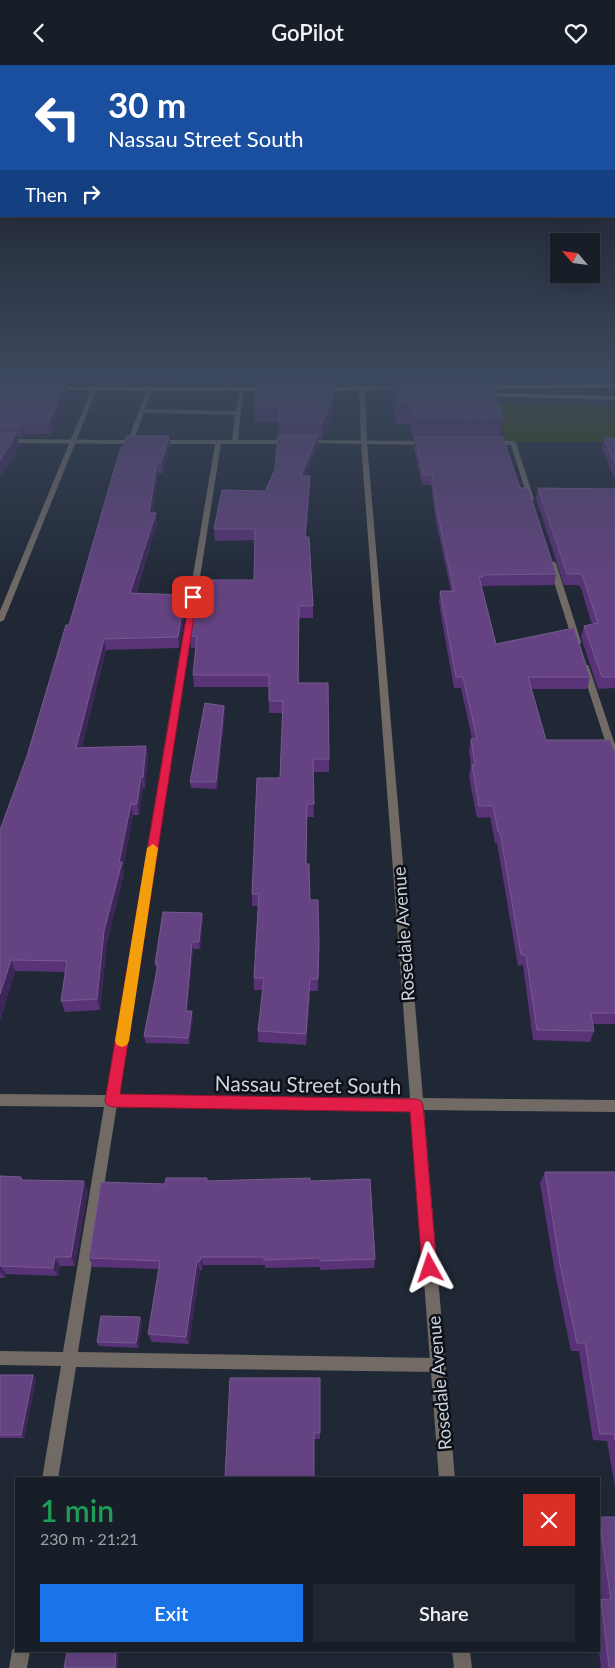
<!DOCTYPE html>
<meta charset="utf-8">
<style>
:root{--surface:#181e28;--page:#212730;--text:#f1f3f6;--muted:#9fa2a8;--line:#363c45;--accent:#1a73e8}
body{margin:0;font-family:Lato,sans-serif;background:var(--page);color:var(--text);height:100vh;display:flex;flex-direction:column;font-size:19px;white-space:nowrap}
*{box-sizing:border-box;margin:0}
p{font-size:16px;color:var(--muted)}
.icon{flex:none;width:28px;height:28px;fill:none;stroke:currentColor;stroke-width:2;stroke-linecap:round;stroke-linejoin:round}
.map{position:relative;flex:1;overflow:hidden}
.details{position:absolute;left:15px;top:1412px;width:585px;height:175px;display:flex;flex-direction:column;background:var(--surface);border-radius:0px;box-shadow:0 5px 20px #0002,0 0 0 1px var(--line)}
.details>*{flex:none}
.top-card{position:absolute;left:0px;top:0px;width:615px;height:152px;box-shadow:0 5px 20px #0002,0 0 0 1px var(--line);background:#1a4fa0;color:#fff;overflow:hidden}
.needle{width:32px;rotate:298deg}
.controls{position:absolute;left:550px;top:168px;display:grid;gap:10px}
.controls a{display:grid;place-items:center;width:50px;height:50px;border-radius:0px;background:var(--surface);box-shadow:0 5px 20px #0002,0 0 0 1px var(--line);font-size:25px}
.pin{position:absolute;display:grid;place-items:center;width:42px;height:42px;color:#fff;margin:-21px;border-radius:10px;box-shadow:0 2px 8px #0006}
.me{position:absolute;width:55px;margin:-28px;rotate:355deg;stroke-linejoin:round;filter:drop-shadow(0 0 4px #0008)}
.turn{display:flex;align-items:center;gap:18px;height:105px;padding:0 25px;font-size:22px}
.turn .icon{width:65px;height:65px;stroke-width:2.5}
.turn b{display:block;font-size:35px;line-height:42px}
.then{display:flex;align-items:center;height:48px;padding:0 25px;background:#0003;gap:10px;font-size:19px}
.round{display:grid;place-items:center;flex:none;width:52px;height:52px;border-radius:0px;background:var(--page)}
.head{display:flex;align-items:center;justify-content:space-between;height:85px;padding:0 25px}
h1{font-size:30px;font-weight:600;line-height:38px;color:#1e9e55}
.action{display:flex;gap:10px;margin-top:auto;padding:10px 25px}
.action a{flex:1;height:58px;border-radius:0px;background:var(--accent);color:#fff;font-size:20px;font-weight:600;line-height:58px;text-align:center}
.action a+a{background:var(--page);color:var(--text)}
header{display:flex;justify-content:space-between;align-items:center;height:65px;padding:0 25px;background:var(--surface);font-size:22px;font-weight:600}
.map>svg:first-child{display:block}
</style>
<header><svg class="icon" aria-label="back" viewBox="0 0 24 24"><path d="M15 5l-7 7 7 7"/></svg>GoPilot<svg class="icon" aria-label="heart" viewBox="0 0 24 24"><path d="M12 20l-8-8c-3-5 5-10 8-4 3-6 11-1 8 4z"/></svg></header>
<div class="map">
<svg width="615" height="1603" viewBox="0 0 615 1603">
<rect width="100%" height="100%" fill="#202836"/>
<path fill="#3a4600" d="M 496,338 L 615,341 L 615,377 L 506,377 Z"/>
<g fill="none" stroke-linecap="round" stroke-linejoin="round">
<path fill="#726b65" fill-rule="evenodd" d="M 150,322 L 153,324 L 145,344 L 236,346 L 239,324 L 244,323 L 238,375 L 289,375 L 292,377 L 289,379 L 221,379 L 78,1287 L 437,1293 L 442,1295 L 444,1300 L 442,1305 L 437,1307 L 76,1302 L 58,1414 L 42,1414 L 61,1301 L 0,1300 L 0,1286 L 63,1287 L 215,379 L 158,379 L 155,377 L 158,375 L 232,375 L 235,350 L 144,348 L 134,375 L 139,377 L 136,379 L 0,378 L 0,374 L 128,375 L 147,324 Z
M 306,375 L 426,376 L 429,378 L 426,380 L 304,378 L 304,376 Z
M 493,376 L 513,376 L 516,378 L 534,434 L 533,435 L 528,434 L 511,380 L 491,379 L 491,377 Z
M 552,496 L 556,498 L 581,577 L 580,579 L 577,579 L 573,577 L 548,498 Z
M 582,600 L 588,600 L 589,602 L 615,680 L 615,697 L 611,694 L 581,602 Z
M 16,1579 L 16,1586 L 30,1586 L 27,1603 L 9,1603 L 12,1586 Z"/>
<path fill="#726b65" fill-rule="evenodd" d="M 228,309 L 234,309 L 231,324 L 228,326 L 225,324 Z
M 494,309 L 499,309 L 501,322 L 496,321 Z
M 362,322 L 365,324 L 367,378 L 423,1033 L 615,1035 L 615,1047 L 424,1045 L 455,1414 L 439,1414 L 411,1045 L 0,1041 L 0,1029 L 410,1033 L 361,378 L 359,324 Z
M 92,323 L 97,324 L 4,555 L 0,557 L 0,546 Z
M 452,1586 L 470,1586 L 472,1603 L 454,1603 Z"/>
<path fill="#9c9188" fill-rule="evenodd" d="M 615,319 L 615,323 L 458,324 L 455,322 L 458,320 Z
M 404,321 L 406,322 L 406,324 L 321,326 L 318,324 L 321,322 Z
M 56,322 L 269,322 L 272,324 L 269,326 L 54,325 L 54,323 Z
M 483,328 L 615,331 L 615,335 L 481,331 L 481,329 Z"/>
</g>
<path fill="#593277" d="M 0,309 L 181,309 L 180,314 L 75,314 L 72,319 L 68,319 L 69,327 L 52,369 L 24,369 L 23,372 L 17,372 L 19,380 L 14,392 L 0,412 Z
M 259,309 L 333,309 L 333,348 L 322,374 L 318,374 L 318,381 L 305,411 L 310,422 L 306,472 L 313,541 L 313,553 L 299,553 L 299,618 L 329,694 L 329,707 L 313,707 L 314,752 L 307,752 L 306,799 L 310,835 L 319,878 L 318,926 L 310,926 L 306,980 L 258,977 L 258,966 L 263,925 L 254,925 L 254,913 L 258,841 L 252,841 L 252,829 L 280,713 L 283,648 L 269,648 L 269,622 L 194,622 L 193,610 L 196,583 L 191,583 L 189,571 L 205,529 L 254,515 L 255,475 L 215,476 L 214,464 L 265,426 L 275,405 L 279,370 L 279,357 L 255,357 L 254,342 Z
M 370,309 L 463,309 L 463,310 L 472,322 L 503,353 L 500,372 L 556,509 L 554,520 L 482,521 L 482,522 L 496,579 L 590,612 L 587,624 L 531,624 L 546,675 L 613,683 L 615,685 L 615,959 L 593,959 L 594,966 L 590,977 L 533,975 L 523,900 L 518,901 L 497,778 L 495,778 L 490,752 L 477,753 L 469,712 L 471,701 L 469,686 L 471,674 L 472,674 L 461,623 L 454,623 L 442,556 L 439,537 L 440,526 L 451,526 L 436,456 L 431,420 L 422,420 L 414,382 L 415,374 L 413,374 L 410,359 L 396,359 L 392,327 L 392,319 L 391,320 L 389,309 Z
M 533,309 L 564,309 L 563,313 L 534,313 Z
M 169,371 L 170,381 L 163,408 L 158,408 L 152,448 L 157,458 L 136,529 L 186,541 L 179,583 L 106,585 L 82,682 L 146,681 L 148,692 L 145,723 L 143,723 L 139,750 L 133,750 L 123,803 L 124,808 L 107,878 L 100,945 L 65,947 L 61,936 L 65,907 L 15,906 L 0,956 L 0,765 L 27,691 L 69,560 Z
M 604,373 L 615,373 L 615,415 L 602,383 Z
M 614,417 L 615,623 L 598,624 L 581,572 L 584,561 L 592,560 L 581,523 L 578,520 L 564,520 L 536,433 L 538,423 L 613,424 Z
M 224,641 L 225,648 L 217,724 L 191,723 L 190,717 Z
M 202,848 L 203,855 L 200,884 L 193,884 L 187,946 L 193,953 L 189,979 L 146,978 L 144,971 L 157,905 L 155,899 Z
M 545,1107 L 615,1107 L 615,1422 L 607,1376 L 593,1375 L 579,1286 L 571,1286 L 555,1208 L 540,1118 Z
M 0,1111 L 21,1112 L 23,1115 L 88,1126 L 75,1201 L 60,1201 L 58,1211 L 6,1209 L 5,1213 L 0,1213 Z
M 208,1116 L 310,1116 L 375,1194 L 374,1203 L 320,1205 L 320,1202 L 265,1203 L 265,1200 L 203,1200 L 202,1205 L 200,1205 L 189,1279 L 152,1277 L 148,1269 L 159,1204 L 93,1202 L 89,1193 L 165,1119 Z
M 140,1252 L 142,1257 L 138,1283 L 99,1281 L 97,1277 Z
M 0,1310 L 33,1310 L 36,1314 L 24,1373 L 0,1373 Z
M 230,1313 L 320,1368 L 320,1374 L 314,1374 Z
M 599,1452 L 615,1452 L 615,1603 L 601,1603 L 599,1586 L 599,1535 L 602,1535 L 599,1510 Z"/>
<path fill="#3d2758" d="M 71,309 L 74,309 L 75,314 L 72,319 Z
M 67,316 L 69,327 L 52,369 L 49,357 Z
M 333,333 L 333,348 L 322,374 L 322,358 Z
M 21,357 L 24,369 L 23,372 L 20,360 Z
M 16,368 L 19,380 L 14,392 L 0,412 L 0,395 Z
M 318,370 L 318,381 L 301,422 L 301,411 Z
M 169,371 L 170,381 L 163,408 L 161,398 Z
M 157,398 L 158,408 L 151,458 L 149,448 Z
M 310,411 L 310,422 L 305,483 L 305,472 Z
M 156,448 L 157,458 L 132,540 L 130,528 Z
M 185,530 L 186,541 L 179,583 L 178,572 Z
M 104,574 L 106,585 L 79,694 L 76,683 Z
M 224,641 L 225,648 L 217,724 L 216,717 Z
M 146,681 L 148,692 L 145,723 L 143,712 Z
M 141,712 L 143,723 L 139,750 L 137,739 Z
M 131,739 L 133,750 L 123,803 L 124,808 L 107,878 L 100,945 L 97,934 L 104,866 Z
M 202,848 L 203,855 L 200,884 L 199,877 Z
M 192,877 L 193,884 L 187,952 L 186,946 Z
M 11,895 L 15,906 L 0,956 L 0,929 Z
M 310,914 L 310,926 L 306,980 L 306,969 Z
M 192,946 L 193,953 L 189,979 L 188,973 Z
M 84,1116 L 88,1126 L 75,1201 L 71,1192 Z
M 55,1192 L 60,1201 L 58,1211 L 53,1203 Z
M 201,1192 L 203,1200 L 202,1205 L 200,1196 Z
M 197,1196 L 200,1205 L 189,1279 L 186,1272 Z
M 0,1201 L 6,1209 L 5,1213 L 0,1206 Z
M 140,1252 L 142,1257 L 138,1283 L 136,1278 Z
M 33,1310 L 36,1314 L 24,1373 L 21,1370 Z
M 116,1586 L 119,1586 L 118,1603 L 115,1603 Z"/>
<path fill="#654382" stroke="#765a90" d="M 393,309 L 446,309 L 469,311 L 472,322 L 492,322 L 503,353 L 414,352 L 411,337 L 398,337 Z
M 258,313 L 333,313 L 333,333 L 322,358 L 279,358 L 280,342 L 254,342 Z
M 0,315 L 67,316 L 49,357 L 21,357 L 20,360 L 0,361 Z
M 0,368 L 16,368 L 11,379 L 0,395 Z
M 278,370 L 318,370 L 301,411 L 310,411 L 305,472 L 309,472 L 313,541 L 299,541 L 298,618 L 328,618 L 329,694 L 313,694 L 314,739 L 307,739 L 306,799 L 309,799 L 310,835 L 318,835 L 319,878 L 318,914 L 310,914 L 306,969 L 258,966 L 264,913 L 254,913 L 259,829 L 252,829 L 257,713 L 280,713 L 283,636 L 269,636 L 269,610 L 193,610 L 197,571 L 189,571 L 196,529 L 205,529 L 208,515 L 254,515 L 255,464 L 214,464 L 222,425 L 265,426 L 275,405 Z
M 126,371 L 169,371 L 161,398 L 157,398 L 149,448 L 156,448 L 130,528 L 185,530 L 178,572 L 104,574 L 76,683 L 146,681 L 143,712 L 141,712 L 137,739 L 131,739 L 119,797 L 122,797 L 104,866 L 97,934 L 61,936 L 67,896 L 11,895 L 0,929 L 0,765 L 27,691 L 66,560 L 69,560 L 121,382 L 123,382 Z
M 415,372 L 503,372 L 520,423 L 528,423 L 556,509 L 483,510 L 483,512 L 479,512 L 496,579 L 574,563 L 590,612 L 528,612 L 546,675 L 610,675 L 613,683 L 615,685 L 615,948 L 591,948 L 594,966 L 537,965 L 526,890 L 521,890 L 500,767 L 498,767 L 493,741 L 479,741 L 472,700 L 475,700 L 471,674 L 477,674 L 463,612 L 456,612 L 440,526 L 454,526 L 437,446 L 432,410 L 423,410 Z
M 604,373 L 615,373 L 615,399 Z
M 538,423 L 615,424 L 615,612 L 602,612 L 584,561 L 598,558 L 583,512 L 580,509 L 567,509 Z
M 205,638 L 224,641 L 216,717 L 190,717 Z
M 163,847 L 202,848 L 199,877 L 192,877 L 186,946 L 192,946 L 188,973 L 144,971 L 158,899 L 155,899 Z
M 545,1107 L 615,1107 L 615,1375 L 614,1369 L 600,1369 L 585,1278 L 577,1278 L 560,1199 Z
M 0,1111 L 21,1112 L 21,1115 L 84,1116 L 71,1192 L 55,1192 L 53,1203 L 0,1201 Z
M 166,1113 L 207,1113 L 207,1116 L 310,1113 L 310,1116 L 370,1114 L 375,1194 L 320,1196 L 320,1193 L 264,1195 L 264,1192 L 201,1192 L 200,1196 L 197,1196 L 186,1272 L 148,1269 L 160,1196 L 89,1193 L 101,1117 L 165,1119 Z
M 101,1251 L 140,1252 L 136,1278 L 97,1277 Z
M 0,1310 L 33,1310 L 21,1370 L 0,1370 Z
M 230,1313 L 320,1313 L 320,1368 L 314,1368 L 314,1414 L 225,1414 Z
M 599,1452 L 615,1452 L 615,1602 L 609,1602 L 601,1534 L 611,1535 Z
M 67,1586 L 116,1586 L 115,1603 L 64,1603 Z"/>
<linearGradient id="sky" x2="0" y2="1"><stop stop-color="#12161e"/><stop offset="0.58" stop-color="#3c485d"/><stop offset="1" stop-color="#3c485d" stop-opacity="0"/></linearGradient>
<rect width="615" height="534" fill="url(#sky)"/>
<path fill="#e11d48" stroke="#92132f" d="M 190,530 L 197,532 L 120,1029 L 416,1034 L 421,1036 L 423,1040 L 437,1203 L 435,1209 L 430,1211 L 424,1209 L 422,1203 L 410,1047 L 112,1042 L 107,1040 L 105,1036 Z"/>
<path fill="#f59e0b" d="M 153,779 L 158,783 L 129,976 L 127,980 L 122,982 L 117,980 L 115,976 L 147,783 Z"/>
<g text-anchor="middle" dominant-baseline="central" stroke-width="5" stroke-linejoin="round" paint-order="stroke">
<g font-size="18" fill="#cdd3dc" stroke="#0d1117">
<text transform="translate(403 869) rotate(-94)">Rosedale Avenue</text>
<text transform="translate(439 1318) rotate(-95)">Rosedale Avenue</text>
</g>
<g font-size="21" fill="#cdd3dc" stroke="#0d1117">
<text transform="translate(308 1019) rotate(1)">Nassau Street South</text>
</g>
</g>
</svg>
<div class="controls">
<a><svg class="needle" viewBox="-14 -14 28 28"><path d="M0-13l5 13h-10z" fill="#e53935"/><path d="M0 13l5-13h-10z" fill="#9fa2a8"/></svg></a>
</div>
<div class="pin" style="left:193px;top:532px;background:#d93025"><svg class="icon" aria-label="arrive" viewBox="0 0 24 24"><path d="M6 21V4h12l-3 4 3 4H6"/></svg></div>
<svg class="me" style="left:430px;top:1203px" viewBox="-20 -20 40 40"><path d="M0-17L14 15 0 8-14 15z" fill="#e11d48" stroke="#fff" stroke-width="4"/></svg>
<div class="top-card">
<div class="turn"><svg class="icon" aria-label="left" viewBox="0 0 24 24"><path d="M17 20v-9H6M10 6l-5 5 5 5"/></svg><div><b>30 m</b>Nassau Street South</div></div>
<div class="then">Then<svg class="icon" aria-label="right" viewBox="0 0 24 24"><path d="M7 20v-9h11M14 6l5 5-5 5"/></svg></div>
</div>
<section class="details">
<div class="head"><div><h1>1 min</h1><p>230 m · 21:21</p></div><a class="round" style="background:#d93025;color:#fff"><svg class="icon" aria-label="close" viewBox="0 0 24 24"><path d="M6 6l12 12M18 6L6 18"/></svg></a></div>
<div class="action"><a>Exit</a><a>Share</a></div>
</section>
</div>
